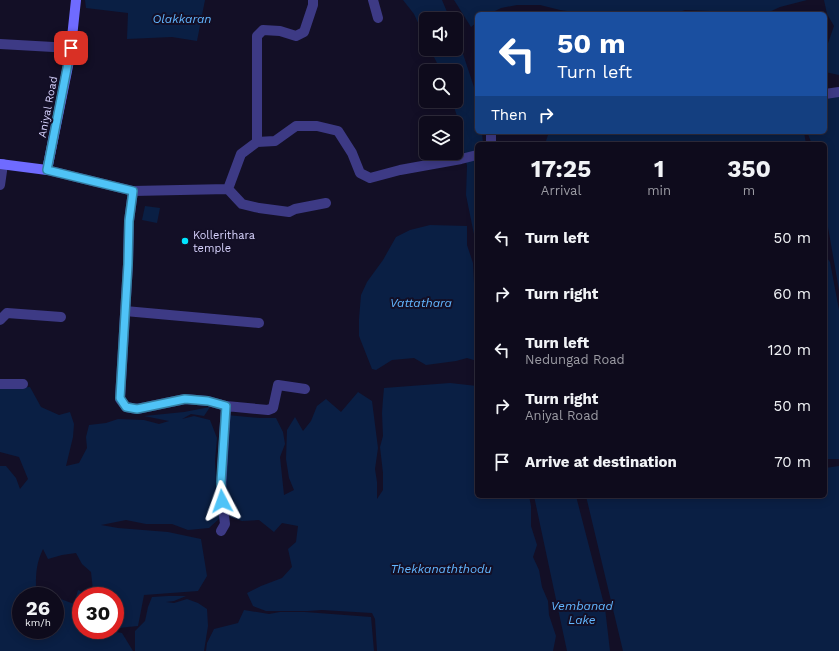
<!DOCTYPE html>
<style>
:root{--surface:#0e0b1c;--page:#1c1929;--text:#f1f3f6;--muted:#9b9ba3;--line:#2e2b3b}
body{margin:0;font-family:"Work Sans",sans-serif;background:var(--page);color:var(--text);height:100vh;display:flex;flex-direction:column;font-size:15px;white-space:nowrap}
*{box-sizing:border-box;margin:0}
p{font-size:13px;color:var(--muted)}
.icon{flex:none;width:22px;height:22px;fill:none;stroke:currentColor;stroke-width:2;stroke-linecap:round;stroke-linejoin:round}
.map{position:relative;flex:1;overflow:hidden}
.drawer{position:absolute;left:475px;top:142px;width:352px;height:356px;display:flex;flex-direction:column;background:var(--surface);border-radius:6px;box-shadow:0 2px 10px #0003,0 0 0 1px var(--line)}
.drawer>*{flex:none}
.hud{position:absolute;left:475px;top:12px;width:352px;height:122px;border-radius:6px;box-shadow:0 2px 10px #0003,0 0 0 1px var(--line);background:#1a4fa0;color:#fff;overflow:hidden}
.tools{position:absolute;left:419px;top:12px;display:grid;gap:8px}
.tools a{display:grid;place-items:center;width:44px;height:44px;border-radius:6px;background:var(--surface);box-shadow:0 2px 10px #0003,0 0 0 1px var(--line);font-size:20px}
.speed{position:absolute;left:12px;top:587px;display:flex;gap:8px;font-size:20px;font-weight:700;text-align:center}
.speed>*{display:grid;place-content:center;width:52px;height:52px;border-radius:50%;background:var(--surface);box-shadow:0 2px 10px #0003,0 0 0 1px var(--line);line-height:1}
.speed small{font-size:10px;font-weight:400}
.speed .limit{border:6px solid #d22;background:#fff;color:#111}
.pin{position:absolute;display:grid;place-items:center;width:34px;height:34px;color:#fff;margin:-17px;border-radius:8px;box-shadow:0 2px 6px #0006}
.me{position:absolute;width:44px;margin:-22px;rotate:356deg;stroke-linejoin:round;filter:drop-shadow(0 0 3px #0008)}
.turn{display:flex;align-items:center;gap:14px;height:84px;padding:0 16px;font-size:18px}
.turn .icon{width:52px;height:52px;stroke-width:2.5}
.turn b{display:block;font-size:28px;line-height:34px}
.then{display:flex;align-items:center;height:38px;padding:0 16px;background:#0003;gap:8px;font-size:15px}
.eta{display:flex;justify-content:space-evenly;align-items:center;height:68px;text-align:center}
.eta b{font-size:24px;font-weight:700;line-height:28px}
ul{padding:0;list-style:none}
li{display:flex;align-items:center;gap:12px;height:56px;padding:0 16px}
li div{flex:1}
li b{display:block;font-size:15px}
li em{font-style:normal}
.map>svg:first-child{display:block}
</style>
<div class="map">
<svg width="839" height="651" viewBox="0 0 839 651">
<rect width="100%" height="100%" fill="#130f26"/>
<path fill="#0a1f44" d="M 85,0 L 205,0 L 197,41 L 172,37 L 127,39 L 128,13 L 86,8 Z
M 403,0 L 442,0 L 450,19 L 426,19 L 426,40 L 414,14 Z
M 454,0 L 807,0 L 780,7 L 765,14 L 728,14 L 709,11 L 685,10 L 674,14 L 583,14 L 581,13 L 560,10 L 540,5 L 517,5 L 501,8 L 489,14 L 477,14 L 477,22 L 471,27 Z
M 824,0 L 839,0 L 839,75 L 825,72 L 827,46 L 834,26 L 827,14 Z
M 456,33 L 477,96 L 477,132 L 482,132 L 483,144 L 477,144 L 477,249 L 466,195 L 467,166 L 457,116 L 452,101 L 456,101 L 456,71 L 441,71 L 430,49 L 456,49 Z
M 839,93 L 839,290 L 825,210 L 825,144 L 812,144 L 807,132 L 825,132 L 825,96 Z
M 549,132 L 804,132 L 806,144 L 545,144 Z
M 145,206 L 160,208 L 157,223 L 142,220 Z
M 430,225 L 467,226 L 467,245 L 473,263 L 474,283 L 477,296 L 477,361 L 467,358 L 456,361 L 426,365 L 414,358 L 392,360 L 376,370 L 372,369 L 359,336 L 359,319 L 361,295 L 367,282 L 383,260 L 396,237 L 410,230 Z
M 825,255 L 830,262 L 839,310 L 839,459 L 825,459 Z
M 450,383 L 477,386 L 477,496 L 529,496 L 531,506 L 531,526 L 537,545 L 533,557 L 539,570 L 542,587 L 548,601 L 549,615 L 556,636 L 553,651 L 377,651 L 375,619 L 372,613 L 322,610 L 308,611 L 266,611 L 253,606 L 247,593 L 261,586 L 282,578 L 292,567 L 288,549 L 296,542 L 298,526 L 282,523 L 274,532 L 259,520 L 242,521 L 230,517 L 226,492 L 226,484 L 216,485 L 221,517 L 209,528 L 188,530 L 172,524 L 146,524 L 126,520 L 101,525 L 118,528 L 168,532 L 201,539 L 207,576 L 198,591 L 144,595 L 138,626 L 118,628 L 115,627 L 115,596 L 100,596 L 93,590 L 91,572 L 82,564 L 76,553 L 62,555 L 48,559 L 43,549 C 35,566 36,577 36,595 L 37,596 L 21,596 L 21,630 L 55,630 L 55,600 L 58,598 L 74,604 L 78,590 L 91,596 L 81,596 L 81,630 L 105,630 L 122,633 L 133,651 L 0,651 L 0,466 L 6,466 L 16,478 L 20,489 L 28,479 L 19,457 L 0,452 L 0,387 L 13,388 L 30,387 L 41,407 L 59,415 L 70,412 L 74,424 L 73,437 L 66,466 L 79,463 L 87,448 L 86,437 L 89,425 L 106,423 L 118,419 L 144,420 L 159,424 L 169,421 L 144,416 L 184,412 L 210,407 L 204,416 L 191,414 L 182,419 L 194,416 L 210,420 L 217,438 L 215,461 L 216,482 L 226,482 L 227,415 L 260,418 L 276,418 L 283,432 L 285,444 L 280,457 L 284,495 L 294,490 L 289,478 L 286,459 L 287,430 L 295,417 L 303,431 L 311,421 L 317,406 L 326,399 L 341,412 L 358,392 L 372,401 L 378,448 L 375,469 L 377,482 L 377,499 L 383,490 L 383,473 L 380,447 L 383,436 L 382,413 L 383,399 L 384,388 Z
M 839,466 L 839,651 L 623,651 L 586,496 L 825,496 L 825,468 Z
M 534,496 L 576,496 L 605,608 L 610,651 L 567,651 Z
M 168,596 L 186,596 L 174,601 L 166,602 L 174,603 L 187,599 L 198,603 L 207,609 L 208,626 L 204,651 L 135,651 L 135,631 L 145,621 L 148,607 L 152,597 Z
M 244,610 L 269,614 L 280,612 L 305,612 L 371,617 L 374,651 L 206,651 L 207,643 L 214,629 L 238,623 Z"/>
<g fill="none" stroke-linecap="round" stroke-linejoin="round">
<path stroke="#3d3a85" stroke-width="10" d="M 373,0 L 378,18
M 0,44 L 71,48
M 825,94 L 839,92
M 491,132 L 491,144
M 257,142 L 257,36 L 263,30 L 280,31 L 296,36 L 304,32 L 313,5 L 313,0
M 47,170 L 133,191 L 228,189 L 241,154 L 257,142 L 275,141 L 296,126 L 317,126 L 338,131 L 352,153 L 360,173 L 370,178 L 400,170 L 461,159 L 477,155
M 0,185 L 3,164
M 228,189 L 242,204 L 259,208 L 289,212 L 295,209 L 326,203
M 133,191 L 129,221 L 128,264 L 120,399 L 126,407 L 137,409 L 185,399 L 208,401 L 226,406 L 268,410 L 273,408 L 278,385 L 305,389
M 125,311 L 259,323
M 0,320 L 7,313 L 61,317
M 0,384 L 23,384
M 221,531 L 225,524 L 221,490 L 226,406"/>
<path stroke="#6f6bff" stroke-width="10" d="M 0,164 L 47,170 L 70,56 L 76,0"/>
</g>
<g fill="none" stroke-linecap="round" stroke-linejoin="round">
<defs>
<path id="route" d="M 71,48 L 47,170 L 133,191 L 129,221 L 128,264 L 120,398 L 126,407 L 137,409 L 185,399 L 208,401 L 226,406 L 221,482 L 222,501"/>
</defs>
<use href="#route" stroke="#337fa1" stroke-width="10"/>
<use href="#route" stroke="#4fc3f7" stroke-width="7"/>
</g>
<circle fill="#00e5ff" stroke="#130f26" stroke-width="1.5" cx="185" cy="241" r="4"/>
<g text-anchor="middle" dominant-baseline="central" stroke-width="4" stroke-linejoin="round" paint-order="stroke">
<g font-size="11" fill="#d9d4ff" stroke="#130f26">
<text transform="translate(48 107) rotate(-79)">Aniyal Road</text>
</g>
<g font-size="11" fill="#d9d4ff" stroke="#130f26" text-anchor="start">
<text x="193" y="235">Kollerithara<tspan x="193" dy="13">temple</tspan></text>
</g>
<g font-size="12" font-style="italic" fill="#62b6ff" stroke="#130f26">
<text x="182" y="19">Olakkaran</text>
<text x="421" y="303">Vattathara</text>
<text x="441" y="569">Thekkanaththodu</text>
<text x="582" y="606">Vembanad<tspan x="582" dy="14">Lake</tspan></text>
</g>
</g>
</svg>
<div class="tools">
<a><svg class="icon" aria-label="sound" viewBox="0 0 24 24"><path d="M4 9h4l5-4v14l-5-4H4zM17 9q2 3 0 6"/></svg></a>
<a><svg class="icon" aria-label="search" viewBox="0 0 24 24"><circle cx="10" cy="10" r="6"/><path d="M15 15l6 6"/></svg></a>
<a><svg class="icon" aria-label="layers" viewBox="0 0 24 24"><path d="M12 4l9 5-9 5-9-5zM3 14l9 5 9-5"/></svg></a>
</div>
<div class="speed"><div>26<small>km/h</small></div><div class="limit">30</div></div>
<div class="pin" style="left:71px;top:48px;background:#d93025"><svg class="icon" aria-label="arrive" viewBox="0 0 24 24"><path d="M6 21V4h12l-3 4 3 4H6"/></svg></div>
<svg class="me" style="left:222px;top:501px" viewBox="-20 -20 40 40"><path d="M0-17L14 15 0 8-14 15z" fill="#4fc3f7" stroke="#fff" stroke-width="4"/></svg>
<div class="hud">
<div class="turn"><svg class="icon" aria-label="left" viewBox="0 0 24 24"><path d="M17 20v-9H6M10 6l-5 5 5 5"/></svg><div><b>50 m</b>Turn left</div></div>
<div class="then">Then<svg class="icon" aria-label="right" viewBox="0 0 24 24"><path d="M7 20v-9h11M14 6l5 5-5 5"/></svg></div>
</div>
<section class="drawer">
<div class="eta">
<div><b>17:25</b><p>Arrival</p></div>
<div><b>1</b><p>min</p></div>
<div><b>350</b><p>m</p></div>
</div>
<ul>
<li><svg class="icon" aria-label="left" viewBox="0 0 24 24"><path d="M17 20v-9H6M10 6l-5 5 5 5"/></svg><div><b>Turn left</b></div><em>50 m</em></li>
<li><svg class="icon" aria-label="right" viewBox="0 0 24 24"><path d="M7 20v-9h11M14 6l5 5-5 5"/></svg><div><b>Turn right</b></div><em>60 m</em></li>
<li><svg class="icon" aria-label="left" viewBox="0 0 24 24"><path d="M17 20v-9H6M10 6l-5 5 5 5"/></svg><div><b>Turn left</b><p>Nedungad Road</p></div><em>120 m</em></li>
<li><svg class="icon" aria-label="right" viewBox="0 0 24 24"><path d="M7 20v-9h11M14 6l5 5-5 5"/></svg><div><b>Turn right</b><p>Aniyal Road</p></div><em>50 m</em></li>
<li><svg class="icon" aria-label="arrive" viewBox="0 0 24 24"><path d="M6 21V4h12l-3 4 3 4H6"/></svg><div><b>Arrive at destination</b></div><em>70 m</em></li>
</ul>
</section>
</div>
